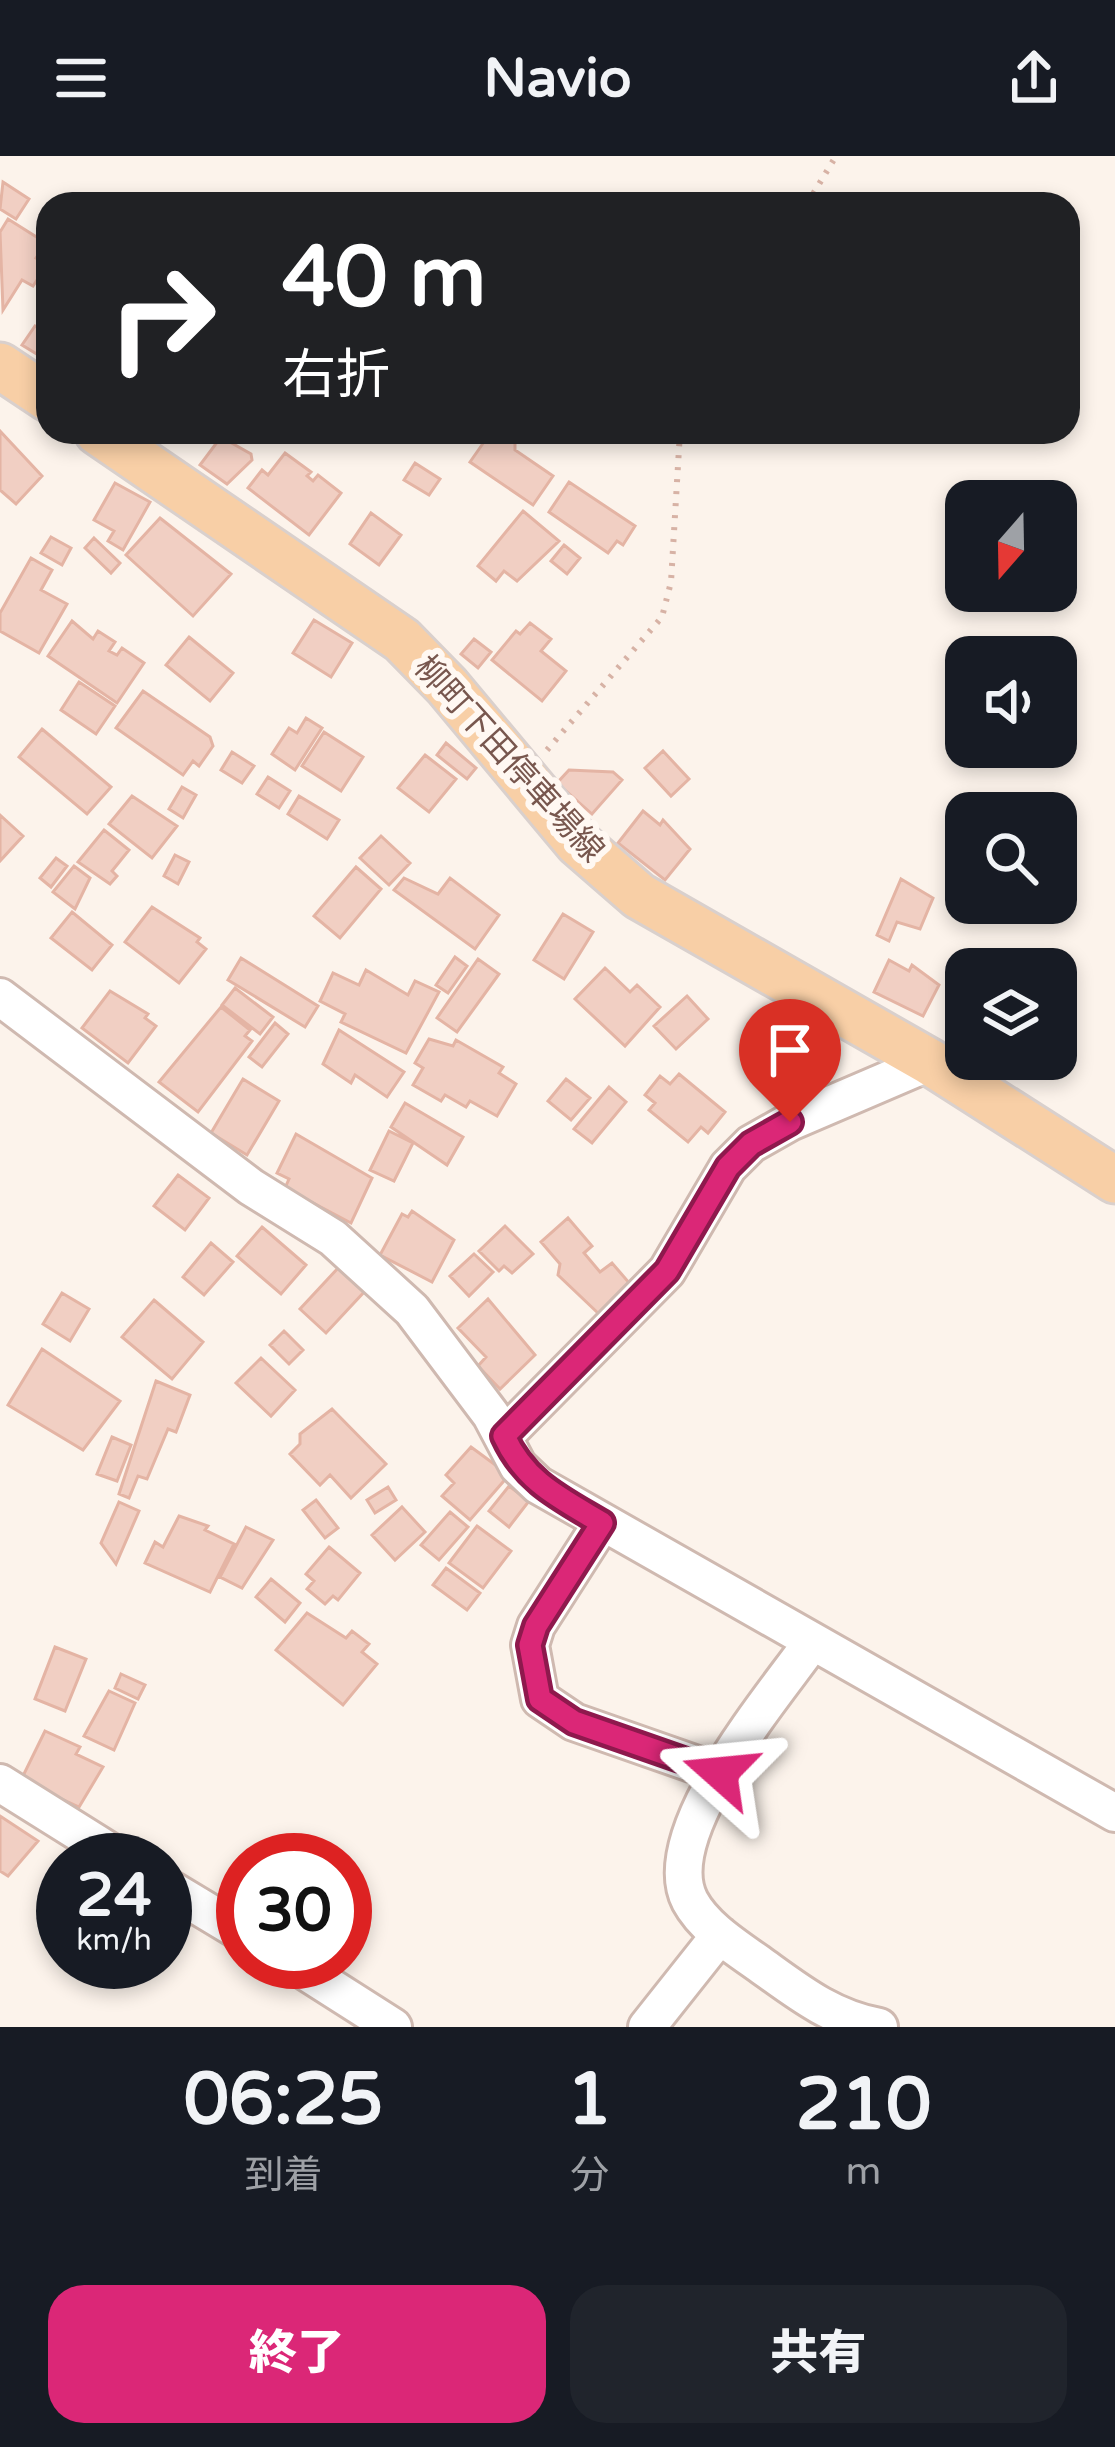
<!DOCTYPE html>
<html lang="ja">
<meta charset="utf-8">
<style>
:root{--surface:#171b24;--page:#20242c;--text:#f1f3f6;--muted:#9ea1a6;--accent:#db2777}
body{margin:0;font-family:"Varela Round","Noto Sans JP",sans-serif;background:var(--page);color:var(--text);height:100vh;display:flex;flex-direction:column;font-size:45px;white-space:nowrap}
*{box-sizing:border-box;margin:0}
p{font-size:39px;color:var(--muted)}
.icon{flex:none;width:66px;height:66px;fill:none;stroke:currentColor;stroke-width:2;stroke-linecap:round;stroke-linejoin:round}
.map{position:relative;height:1871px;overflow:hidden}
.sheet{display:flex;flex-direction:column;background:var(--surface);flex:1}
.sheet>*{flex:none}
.guide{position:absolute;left:36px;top:36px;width:1044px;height:252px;border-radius:36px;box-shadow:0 6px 18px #0003;background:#202124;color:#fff;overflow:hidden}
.needle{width:78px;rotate:200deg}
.controls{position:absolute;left:945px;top:324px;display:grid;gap:24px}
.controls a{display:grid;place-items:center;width:132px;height:132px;border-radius:24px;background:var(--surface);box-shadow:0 6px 18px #0003;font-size:60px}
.speed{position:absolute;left:36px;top:1677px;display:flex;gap:24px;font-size:60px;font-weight:700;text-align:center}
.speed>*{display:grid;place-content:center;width:156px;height:156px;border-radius:50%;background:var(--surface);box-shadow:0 6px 18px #0003;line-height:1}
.speed small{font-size:30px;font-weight:400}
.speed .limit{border:18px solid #d22;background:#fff;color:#111}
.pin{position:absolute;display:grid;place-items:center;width:102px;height:102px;color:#fff;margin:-123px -51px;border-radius:50% 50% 50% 0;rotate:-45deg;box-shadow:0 0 12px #0007}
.pin .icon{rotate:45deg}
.me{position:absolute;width:132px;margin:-66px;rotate:288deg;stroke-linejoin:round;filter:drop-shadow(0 0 9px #0008)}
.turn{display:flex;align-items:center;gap:42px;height:252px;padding:0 48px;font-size:54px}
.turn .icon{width:156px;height:156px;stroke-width:2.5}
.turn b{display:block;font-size:84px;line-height:102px}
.eta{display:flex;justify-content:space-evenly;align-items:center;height:204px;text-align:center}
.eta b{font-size:72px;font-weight:800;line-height:84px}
.cta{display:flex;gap:24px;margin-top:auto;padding:24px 48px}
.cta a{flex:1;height:138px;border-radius:36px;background:var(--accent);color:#fff;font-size:48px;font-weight:800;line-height:138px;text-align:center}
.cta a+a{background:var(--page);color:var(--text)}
header{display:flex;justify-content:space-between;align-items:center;height:156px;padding:0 48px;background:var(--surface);font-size:54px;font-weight:800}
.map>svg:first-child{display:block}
</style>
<header><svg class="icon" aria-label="menu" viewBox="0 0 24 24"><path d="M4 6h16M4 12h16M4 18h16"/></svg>Navio<svg class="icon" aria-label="share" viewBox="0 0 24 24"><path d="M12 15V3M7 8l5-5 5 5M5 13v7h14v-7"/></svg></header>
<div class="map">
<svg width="1115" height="1871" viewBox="0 0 1115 1871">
<rect width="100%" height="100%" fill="#fcf3eb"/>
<path fill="#f1cfc3" stroke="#e4b4a4" stroke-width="3" d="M 3,26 L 29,43 L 16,63 L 0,53 Z
M 8,63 L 46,87 L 36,102 L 47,109 L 33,130 L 22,124 L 3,154 L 0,76 Z
M 35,170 L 48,178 L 40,200 L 22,189 Z
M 0,275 L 42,320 L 16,348 L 0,334 Z
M 491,276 L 515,285 L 515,294 L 553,320 L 533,349 L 470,306 Z
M 221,281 L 251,298 L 252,304 L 227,328 L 200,309 Z
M 285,297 L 311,316 L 307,320 L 313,325 L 318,319 L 341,337 L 309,379 L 248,332 L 262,314 L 268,319 Z
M 415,307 L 440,323 L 429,339 L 404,324 Z
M 569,326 L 635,370 L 623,389 L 617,385 L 608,397 L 549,356 Z
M 115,327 L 150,346 L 123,394 L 108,385 L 114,375 L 94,364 Z
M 523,355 L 559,385 L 517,425 L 504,415 L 496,425 L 478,410 Z
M 371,357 L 401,379 L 379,409 L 350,388 Z
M 160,362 L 231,418 L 193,460 L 126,399 Z
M 51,381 L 71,392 L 62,409 L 41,397 Z
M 94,382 L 120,407 L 111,417 L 85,392 Z
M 564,389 L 580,402 L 567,418 L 551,405 Z
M 31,402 L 52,414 L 41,434 L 67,448 L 39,497 L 0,475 L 0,457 Z
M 314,464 L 352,487 L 331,521 L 293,497 Z
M 72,465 L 93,483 L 98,475 L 115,486 L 109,495 L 117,499 L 122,492 L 144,507 L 117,547 L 48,500 Z
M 530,467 L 551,483 L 541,495 L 566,515 L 542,545 L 492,504 L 516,475 L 520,478 Z
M 189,481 L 233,517 L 210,545 L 166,509 Z
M 474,483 L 491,496 L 478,512 L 461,498 Z
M 79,526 L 115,550 L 96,578 L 61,554 Z
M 143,535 L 210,581 L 213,590 L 199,610 L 193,605 L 183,619 L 116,572 Z
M 306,562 L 322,572 L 295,614 L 272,598 L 289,572 L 297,577 Z
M 42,573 L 111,631 L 87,658 L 19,601 Z
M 324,576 L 363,601 L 341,635 L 302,610 Z
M 446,587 L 476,612 L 467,623 L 437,599 Z
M 663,595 L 689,623 L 671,640 L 645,612 Z
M 232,596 L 254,610 L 242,627 L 221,614 Z
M 425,599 L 456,623 L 429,656 L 398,632 Z
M 569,614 L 613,616 L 622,624 L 592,658 L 557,627 Z
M 268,621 L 290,635 L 279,652 L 257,638 Z
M 182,631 L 196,639 L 183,662 L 169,653 Z
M 132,640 L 177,670 L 152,702 L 109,668 Z
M 299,640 L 339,664 L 327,683 L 288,658 Z
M 643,655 L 660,669 L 663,664 L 690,693 L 665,724 L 618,687 Z
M 0,659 L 23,680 L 0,705 Z
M 104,674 L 129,694 L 112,715 L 117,720 L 110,728 L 78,706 Z
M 381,680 L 410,707 L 389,729 L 360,702 Z
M 175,699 L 189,706 L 178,728 L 164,720 Z
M 56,702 L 67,710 L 51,731 L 40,722 Z
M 74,710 L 90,722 L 75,753 L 53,736 Z
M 356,711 L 381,733 L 340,782 L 314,760 Z
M 404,722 L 438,738 L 450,722 L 499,759 L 475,793 L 394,734 Z
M 901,723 L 933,742 L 920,773 L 897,766 L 889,785 L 877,779 Z
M 152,751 L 200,782 L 197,786 L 206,793 L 179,827 L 125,786 Z
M 72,756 L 112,789 L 92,814 L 51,782 Z
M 563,758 L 593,776 L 564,823 L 534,804 Z
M 455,801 L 467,810 L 448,837 L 436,829 Z
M 241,802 L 318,850 L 305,871 L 228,824 Z
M 478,803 L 499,818 L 457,876 L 437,862 Z
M 889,804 L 909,815 L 912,809 L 939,829 L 923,860 L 874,836 Z
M 605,812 L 630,836 L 637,829 L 660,851 L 625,890 L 575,843 Z
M 366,814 L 408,839 L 415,825 L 439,836 L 406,897 L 341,866 L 345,858 L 320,845 L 333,817 L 359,829 Z
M 235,832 L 273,861 L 260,878 L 222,849 Z
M 110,835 L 148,858 L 145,862 L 156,870 L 128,907 L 82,872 Z
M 687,840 L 708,863 L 676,893 L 654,870 Z
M 966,846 L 966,897 L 949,885 L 963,865 L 956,860 Z
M 221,851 L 250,874 L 245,880 L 252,885 L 198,956 L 159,926 Z
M 275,867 L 288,878 L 262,911 L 249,901 Z
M 339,874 L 404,916 L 387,941 L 355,919 L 351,927 L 323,908 Z
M 429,883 L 453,890 L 456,884 L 503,911 L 499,917 L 516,928 L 497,960 L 470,945 L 466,951 L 445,939 L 441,945 L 413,929 L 423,912 L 415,907 Z
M 679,918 L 725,956 L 708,977 L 701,971 L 688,986 L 649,954 L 655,947 L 645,939 L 660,920 L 670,928 Z
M 243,923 L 279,945 L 247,999 L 211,977 Z
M 566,923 L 590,942 L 571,964 L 548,945 Z
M 609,931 L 626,946 L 592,987 L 574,973 Z
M 405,947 L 463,981 L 447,1009 L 391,971 Z
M 389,975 L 413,987 L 394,1025 L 370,1014 Z
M 296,978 L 372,1022 L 351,1067 L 285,1032 L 289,1023 L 277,1017 Z
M 178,1019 L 209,1042 L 185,1074 L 154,1050 Z
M 412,1055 L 454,1084 L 432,1126 L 380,1099 L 402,1058 L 408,1061 Z
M 568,1062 L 592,1090 L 584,1097 L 600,1116 L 612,1107 L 631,1129 L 599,1158 L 558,1119 L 560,1108 L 541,1086 Z
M 505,1070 L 533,1098 L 512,1117 L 504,1110 L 499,1115 L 479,1095 Z
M 262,1071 L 306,1109 L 281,1138 L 237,1100 Z
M 211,1087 L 233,1106 L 204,1139 L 183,1121 Z
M 474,1098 L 493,1116 L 469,1140 L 450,1120 Z
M 339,1111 L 365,1135 L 326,1177 L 300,1153 Z
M 62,1137 L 89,1153 L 70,1185 L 43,1168 Z
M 488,1143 L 535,1199 L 500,1233 L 478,1210 L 486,1201 L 458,1172 Z
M 154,1144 L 203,1186 L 172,1223 L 122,1181 Z
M 284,1175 L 303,1194 L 289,1208 L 270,1189 Z
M 42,1193 L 120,1245 L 83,1294 L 8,1249 Z
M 261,1202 L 295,1234 L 271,1260 L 236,1227 Z
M 156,1225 L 190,1239 L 176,1276 L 168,1273 L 147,1323 L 138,1320 L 129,1342 L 119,1338 Z
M 332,1253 L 386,1308 L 351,1342 L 330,1319 L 320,1329 L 290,1298 L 300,1288 L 300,1278 Z
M 112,1281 L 131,1289 L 117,1325 L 97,1318 Z
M 471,1291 L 509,1319 L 470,1364 L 442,1340 L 454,1327 L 446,1319 Z
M 509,1330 L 529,1345 L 509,1371 L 489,1355 Z
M 388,1331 L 396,1344 L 375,1357 L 367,1344 Z
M 316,1344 L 338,1372 L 325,1382 L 303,1354 Z
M 119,1346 L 139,1355 L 116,1408 L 101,1387 Z
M 402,1351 L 425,1376 L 395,1404 L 372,1379 Z
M 450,1356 L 468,1371 L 439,1404 L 421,1389 Z
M 179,1360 L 208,1370 L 205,1374 L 234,1388 L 210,1436 L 145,1407 L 155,1386 L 163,1391 Z
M 477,1370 L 511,1395 L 483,1432 L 449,1407 Z
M 246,1371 L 273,1384 L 242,1432 L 220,1421 Z
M 329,1391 L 360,1417 L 338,1444 L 333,1440 L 325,1448 L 307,1433 L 314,1425 L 306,1418 Z
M 446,1412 L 480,1437 L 467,1454 L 433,1429 Z
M 271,1423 L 300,1447 L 285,1466 L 256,1441 Z
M 307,1457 L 346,1482 L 352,1475 L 369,1488 L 362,1496 L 377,1508 L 343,1549 L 276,1494 Z
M 55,1491 L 86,1503 L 65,1555 L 35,1543 Z
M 121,1518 L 145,1529 L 138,1543 L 115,1532 Z
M 109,1535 L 135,1547 L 114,1594 L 84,1580 Z
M 45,1575 L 80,1591 L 76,1598 L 103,1611 L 79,1651 L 21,1624 Z
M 0,1660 L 38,1685 L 8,1720 L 0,1715 Z"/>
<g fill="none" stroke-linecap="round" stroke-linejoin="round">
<defs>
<path id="minor" d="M 0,841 L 251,1031 L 333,1082 L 412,1154 L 491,1259 L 518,1310 L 538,1329 L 1115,1657
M 504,1280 L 667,1115 L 728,1011 L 751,988 L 790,966 L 930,906
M 602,1367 L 536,1470 L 530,1489 L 540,1543 L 574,1566 L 720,1617
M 812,1486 C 774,1540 655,1678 690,1745 C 704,1771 734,1790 758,1807 C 797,1835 830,1862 879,1871
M 0,1627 L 123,1704
M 165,1730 L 243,1777
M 291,1806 L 393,1871
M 647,1871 L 720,1779"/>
<path id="major" d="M 0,210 L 48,242
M 98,276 L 402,484 L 447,530 L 578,687 L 639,740 L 930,906 L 1115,1024"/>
</defs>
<use href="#minor" stroke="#cfb9b0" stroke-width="42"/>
<use href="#major" stroke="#d9d0cd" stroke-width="51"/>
<path stroke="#d7b2a5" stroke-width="6" stroke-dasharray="3 9" stroke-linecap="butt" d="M 807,48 L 836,0
M 547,594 L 662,461 L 671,426 L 680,276"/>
<use href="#minor" stroke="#fff" stroke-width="36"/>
<use href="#major" stroke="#f8cfa6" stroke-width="45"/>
</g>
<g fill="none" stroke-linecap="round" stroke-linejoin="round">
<defs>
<path id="route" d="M 720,1617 L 574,1566 L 540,1543 L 530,1489 L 536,1470 L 602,1367 C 560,1342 525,1326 504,1280 L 667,1115 L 728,1011 L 751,988 L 790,966"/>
</defs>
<use href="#route" stroke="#8e194d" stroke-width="30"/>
<use href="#route" stroke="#db2777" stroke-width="21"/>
</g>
<g text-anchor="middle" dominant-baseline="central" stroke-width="12" stroke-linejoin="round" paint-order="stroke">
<g font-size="33" fill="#78574e" stroke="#fff8f2">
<text transform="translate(509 603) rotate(48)">柳町下田停車場線</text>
</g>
</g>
</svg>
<div class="controls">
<a><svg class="needle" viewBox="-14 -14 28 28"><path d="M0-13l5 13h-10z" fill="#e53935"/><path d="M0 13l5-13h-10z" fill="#9ea1a6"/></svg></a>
<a><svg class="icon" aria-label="sound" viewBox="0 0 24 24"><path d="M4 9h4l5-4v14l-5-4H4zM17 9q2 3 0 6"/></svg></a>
<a><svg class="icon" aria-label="search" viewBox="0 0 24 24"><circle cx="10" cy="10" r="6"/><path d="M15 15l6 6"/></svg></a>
<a><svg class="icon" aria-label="layers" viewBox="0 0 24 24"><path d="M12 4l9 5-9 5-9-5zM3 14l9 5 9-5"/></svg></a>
</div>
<div class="speed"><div>24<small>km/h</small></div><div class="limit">30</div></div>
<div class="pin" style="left:790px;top:966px;background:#d93025"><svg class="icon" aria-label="arrive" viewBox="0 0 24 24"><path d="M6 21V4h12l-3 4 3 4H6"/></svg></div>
<svg class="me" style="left:720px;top:1617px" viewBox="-20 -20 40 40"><path d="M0-17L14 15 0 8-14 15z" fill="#db2777" stroke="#fff" stroke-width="4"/></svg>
<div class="guide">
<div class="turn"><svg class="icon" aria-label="right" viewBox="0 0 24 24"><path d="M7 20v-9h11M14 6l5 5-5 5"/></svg><div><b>40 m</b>右折</div></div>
</div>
</div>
<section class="sheet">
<div class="eta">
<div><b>06:25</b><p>到着</p></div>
<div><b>1</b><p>分</p></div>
<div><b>210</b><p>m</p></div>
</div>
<div class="cta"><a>終了</a><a>共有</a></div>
</section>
